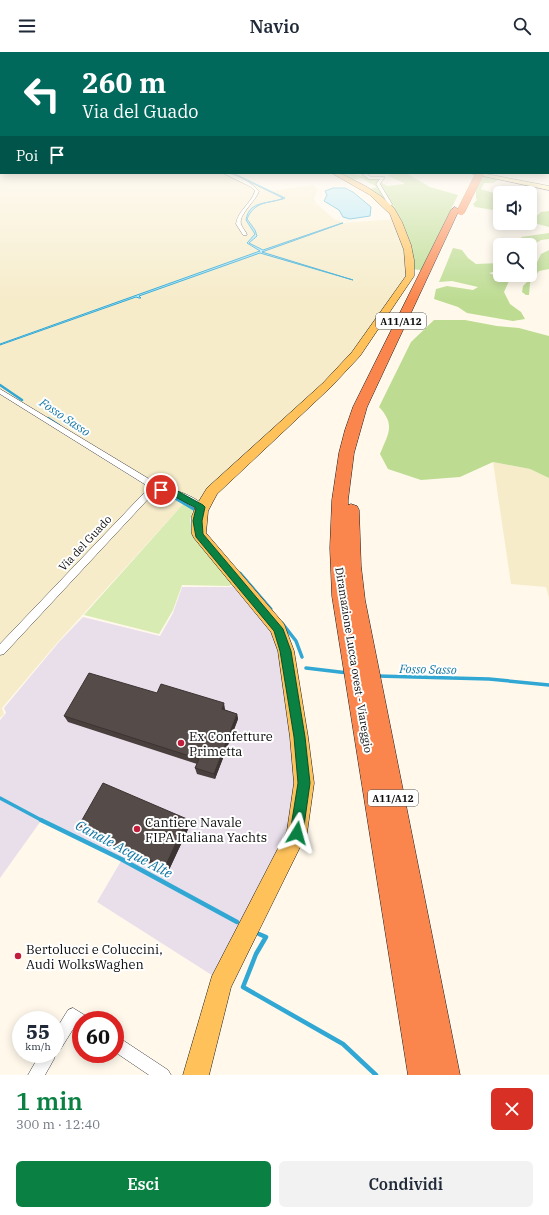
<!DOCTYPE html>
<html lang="it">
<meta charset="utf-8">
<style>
:root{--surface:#fff;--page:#f2f2f3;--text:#1f2937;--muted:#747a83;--accent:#0b8043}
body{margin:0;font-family:"IBM Plex Serif",serif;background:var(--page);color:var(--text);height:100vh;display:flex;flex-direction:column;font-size:15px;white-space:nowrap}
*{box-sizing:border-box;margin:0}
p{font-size:13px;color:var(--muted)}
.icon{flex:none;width:22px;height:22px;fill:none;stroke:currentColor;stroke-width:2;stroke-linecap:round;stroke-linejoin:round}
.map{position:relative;height:1023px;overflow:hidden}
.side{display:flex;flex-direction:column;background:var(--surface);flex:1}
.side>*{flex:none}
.banner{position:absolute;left:0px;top:0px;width:549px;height:122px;box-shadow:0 2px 10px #0003;background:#00695c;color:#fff;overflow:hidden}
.buttons{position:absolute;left:493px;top:134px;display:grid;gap:8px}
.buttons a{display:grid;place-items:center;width:44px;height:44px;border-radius:6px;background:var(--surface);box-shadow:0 2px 10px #0003;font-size:20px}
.speed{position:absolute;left:12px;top:959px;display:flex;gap:8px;font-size:20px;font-weight:700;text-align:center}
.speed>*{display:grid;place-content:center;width:52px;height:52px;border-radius:50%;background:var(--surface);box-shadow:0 2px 10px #0003;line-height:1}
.speed small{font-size:10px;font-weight:400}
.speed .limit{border:6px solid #d22;background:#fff;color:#111}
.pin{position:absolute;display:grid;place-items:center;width:34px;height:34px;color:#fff;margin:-17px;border:2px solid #fff;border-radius:50%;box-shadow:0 1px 4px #0007}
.me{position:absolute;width:44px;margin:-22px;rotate:8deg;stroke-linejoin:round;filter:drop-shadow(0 0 3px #0008)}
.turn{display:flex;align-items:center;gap:14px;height:84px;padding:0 16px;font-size:18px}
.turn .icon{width:52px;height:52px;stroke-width:2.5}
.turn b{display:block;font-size:28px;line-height:34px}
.then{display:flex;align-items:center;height:38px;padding:0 16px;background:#0003;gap:8px;font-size:15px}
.round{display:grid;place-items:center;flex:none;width:42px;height:42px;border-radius:6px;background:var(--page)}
.head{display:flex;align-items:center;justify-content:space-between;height:68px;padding:0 16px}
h1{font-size:24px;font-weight:600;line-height:30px;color:var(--accent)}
.action{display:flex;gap:8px;margin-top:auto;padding:8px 16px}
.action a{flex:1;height:46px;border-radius:6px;background:var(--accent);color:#fff;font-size:16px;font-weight:600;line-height:46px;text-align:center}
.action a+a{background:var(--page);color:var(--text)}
header{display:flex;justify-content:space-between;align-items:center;height:52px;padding:0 16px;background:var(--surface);font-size:18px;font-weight:600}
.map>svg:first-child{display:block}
</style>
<header><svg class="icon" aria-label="menu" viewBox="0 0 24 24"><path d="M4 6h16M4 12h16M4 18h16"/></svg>Navio<svg class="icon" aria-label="search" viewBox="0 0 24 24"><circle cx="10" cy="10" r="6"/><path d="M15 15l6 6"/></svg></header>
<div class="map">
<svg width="549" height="1023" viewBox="0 0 549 1023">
<rect width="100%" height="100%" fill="#fff8eb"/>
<path fill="#e9dfeb" d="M 234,534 L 272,579 L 278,599 L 296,685 L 294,778 L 218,927 L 97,850 L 121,809 L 43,766 L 0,826 L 0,668 L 6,661 L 4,656 L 59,590 L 83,565 L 160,584 L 173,561 L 182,535 L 228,535 Z"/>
<path fill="#f6ecca" d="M 0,104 L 1,121 L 232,121 L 279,144 L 272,139 L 313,133 L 318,137 L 314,147 L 316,151 L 334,167 L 344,171 L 397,167 L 408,197 L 410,224 L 356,302 L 200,455 L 171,439 L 160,438 L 0,339 Z
M 0,342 L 146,434 L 148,439 L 146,443 L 0,596 Z
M 493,410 L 530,417 L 549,426 L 549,546 L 546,535 L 511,532 Z
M 155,442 L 171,443 L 185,450 L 57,591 L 2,656 L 4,662 L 0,666 L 0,603 L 148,446 Z"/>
<path fill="#d7ebb3" d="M 185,450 L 194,454 L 190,468 L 193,485 L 233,532 L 229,534 L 182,533 L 173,558 L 159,582 L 84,563 Z"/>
<path fill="#bddc92" d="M 335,121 L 351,121 L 369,126 L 379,127 L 377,132 L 382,131 L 387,134 L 404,132 L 404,131 L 388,124 L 390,122 L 389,121 L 406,121 L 430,135 L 458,143 L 421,218 L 410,217 L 396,165 L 365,138 L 377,135 L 361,126 L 350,129 Z
M 484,124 L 499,127 L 493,131 L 484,131 L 481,137 L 500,143 L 500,159 L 475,155 L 473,152 L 477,148 L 476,146 L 476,137 Z
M 530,159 L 538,163 L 541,160 L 549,159 L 549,175 L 530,170 Z
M 549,181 L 549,187 L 541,188 L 532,194 L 523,191 L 521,185 Z
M 453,196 L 462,198 L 468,206 L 476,212 L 500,211 L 500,218 L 489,221 L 509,229 L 504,240 L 510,252 L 521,260 L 525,267 L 513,269 L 467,261 L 458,255 L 434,247 L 436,237 L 447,234 L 473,238 L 478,235 L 452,229 L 439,230 Z
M 549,198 L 549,217 L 539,219 L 530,231 L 529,243 L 526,243 L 522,240 L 523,234 L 528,229 L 541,202 Z
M 434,268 L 465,268 L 497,274 L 519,276 L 549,284 L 549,426 L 530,417 L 493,410 L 460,425 L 421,428 L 388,417 L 380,402 C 388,382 396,373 379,355 L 411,290 Z"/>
<path fill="#ade6f9" stroke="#31a7d3" d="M 231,121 L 233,121 L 285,146 L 283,147 C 267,151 254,150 247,167 L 255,178 L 257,184 L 249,191 L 263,198 L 342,171 L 343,171 L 262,200 L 353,228 L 260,201 L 139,244 L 141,246 L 139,246 L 136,245 L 0,293 L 0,292 L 260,199 L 247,191 L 255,182 L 246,168 C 249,147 270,153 283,146 Z
M 333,136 L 345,136 L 353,140 L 371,155 L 370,164 L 350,167 L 343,165 L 339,158 L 324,149 L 327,143 L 325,139 Z"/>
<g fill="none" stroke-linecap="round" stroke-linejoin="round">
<path stroke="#31a7d3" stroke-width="2.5" d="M 0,333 L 22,348
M 48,366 L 60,374"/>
<path stroke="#31a7d3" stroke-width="3" d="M 168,442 L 197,459
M 240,521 L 271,557"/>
<path stroke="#31a7d3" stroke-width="3.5" d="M 282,571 L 296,589 L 302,605
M 306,616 L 348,621
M 377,624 L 489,627 L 549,633
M 0,746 L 43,769"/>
<path stroke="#31a7d3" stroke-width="4.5" d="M 41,768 L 121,807 L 237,870
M 259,882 L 266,885 L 256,902 L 243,935 L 343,992 L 376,1023"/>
<defs>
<path id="street" d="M 223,121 C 235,121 252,131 259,139 C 256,149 238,163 241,172 C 242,176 246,179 247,183 L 243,183 L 236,172 C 238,158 251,152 255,139 L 251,135 Z
M 361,121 L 366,121 L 371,125 L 385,125 L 380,132 L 392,152 L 390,156 L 386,155 L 388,152 L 376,132 L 380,127 L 369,127 Z
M 0,337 L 164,436 C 176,437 198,446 205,455 L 204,457 C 194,460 180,444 169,442 C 162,441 156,443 150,445 L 4,602 L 0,603 L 0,592 L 144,441 L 154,438 L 0,342 Z
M 73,956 L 86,964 L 88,968 L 81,968 L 81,976 L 75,974 L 60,998 L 56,1000 L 54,1007 L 45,1023 L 28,1023 L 40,1002 L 55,1002 L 55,979 L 68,958 Z
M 115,983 L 168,1018 L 171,1023 L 149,1023 L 115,1000 Z"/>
<path id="secondary" d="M 469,121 L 481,121 L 549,134 L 549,138 Z"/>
<path id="primary" d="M 332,121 L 340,121 L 367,135 L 382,145 L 394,156 L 402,170 L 411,193 L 414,208 L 414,224 L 360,304 L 331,335 L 217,442 L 208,459 L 206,481 L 284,572 L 294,599 L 308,685 L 314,731 L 307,781 L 231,935 L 209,1023 L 183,1023 L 212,924 L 287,779 L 294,731 L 290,685 L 278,599 L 271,580 L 194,486 L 192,482 L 192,464 L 196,454 L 207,436 L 323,331 L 352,300 L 406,224 L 404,198 L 390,162 L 370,143 Z"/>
<path id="highway" d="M 455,155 L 459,158 L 367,355 L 354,401 L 348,448 L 348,453 L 351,452 L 357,454 L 359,458 L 361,514 L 365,548 L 460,1023 L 408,1023 L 332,544 L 330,496 L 332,448 L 339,401 L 345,378 L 353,355 L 451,158 Z"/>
</defs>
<use href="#street" stroke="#3f3f3f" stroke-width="1"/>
<use href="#secondary" stroke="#2e2e2e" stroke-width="1"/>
<use href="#primary" stroke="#1d1d1d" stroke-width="1"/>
<use href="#highway" stroke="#1d1d1d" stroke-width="1"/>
<use href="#street" fill="#fff" fill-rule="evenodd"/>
<use href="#secondary" fill="#ffeaa6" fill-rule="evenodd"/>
<use href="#primary" fill="#ffc25b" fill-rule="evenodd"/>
<use href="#highway" fill="#fb864d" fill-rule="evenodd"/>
<defs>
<path id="highway-bridge" d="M 461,159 L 480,121"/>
</defs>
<use href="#highway-bridge" stroke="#1d1d1d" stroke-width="8" stroke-linecap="butt"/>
<use href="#highway-bridge" stroke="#fb864d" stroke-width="8"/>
</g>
<path fill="#49403e" d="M 157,641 L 225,657 L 225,658 L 237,662 L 238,667 L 215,727 L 197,722 L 195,716 L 197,712 L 68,670 L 64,664 Z
M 187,767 L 190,773 L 168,820 L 83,781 L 78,775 Z"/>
<path fill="#3c3432" d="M 224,651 L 225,657 L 223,663 L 222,657 Z
M 237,662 L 238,667 L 215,727 L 214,722 Z
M 187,767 L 190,773 L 168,820 L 165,815 Z"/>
<path fill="#554b48" stroke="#3c3432" d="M 89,621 L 157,641 L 161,632 L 224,651 L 222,657 L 237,662 L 214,722 L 195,716 L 199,707 L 64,664 Z
M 103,731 L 187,767 L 165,815 L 78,775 Z"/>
<linearGradient id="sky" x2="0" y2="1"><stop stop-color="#90c8ef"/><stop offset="0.42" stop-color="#fffcf6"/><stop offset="1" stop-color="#fffcf6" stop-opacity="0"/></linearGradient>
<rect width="549" height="248" fill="url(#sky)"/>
<path fill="#0b8043" stroke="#07532c" d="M 161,435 L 174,437 L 203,453 L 205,455 L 202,469 L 203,482 L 283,577 L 291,599 L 305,685 L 310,731 L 303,781 L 301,785 L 297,787 L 292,785 L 290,781 L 298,731 L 294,685 L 280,599 L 274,579 L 196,485 L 193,469 L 196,456 L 170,442 L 158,440 L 158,436 Z"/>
<g fill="#c11e3b" stroke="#fff" stroke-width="1.5">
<circle cx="181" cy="691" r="4"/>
<circle cx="137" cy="777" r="4"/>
<circle cx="18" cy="904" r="4"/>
</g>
<g text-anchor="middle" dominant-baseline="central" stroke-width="4" stroke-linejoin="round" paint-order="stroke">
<g fill="#fff" stroke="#555" stroke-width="1">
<rect x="376" y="261" width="50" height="16" rx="3"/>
<rect x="368" y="738" width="50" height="16" rx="3"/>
</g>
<g font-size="10" font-weight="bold" fill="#0c0c0c">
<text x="401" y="269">A11/A12</text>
<text x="393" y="746">A11/A12</text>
</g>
<g font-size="11" fill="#0c0c0c" stroke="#fff">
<text transform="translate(85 491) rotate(-47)">Via del Guado</text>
<text transform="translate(354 608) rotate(81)">Diramazione Lucca ovest - Viareggio</text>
</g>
<g font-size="12" font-style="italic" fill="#1075a2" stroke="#fff">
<text transform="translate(65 365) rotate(34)">Fosso Sasso</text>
<text transform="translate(428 617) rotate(1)">Fosso Sasso</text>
</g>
<g font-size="13" fill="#0c0c0c" stroke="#fff" text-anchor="start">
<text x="189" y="684">Ex Confetture<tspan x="189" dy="15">Primetta</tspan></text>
<text x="145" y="770">Cantiere Navale<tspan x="145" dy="15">FIPA Italiana Yachts</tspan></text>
<text x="26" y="897">Bertolucci e Coluccini,<tspan x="26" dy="15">Audi WolksWaghen</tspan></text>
</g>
<g font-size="14" font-style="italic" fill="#1075a2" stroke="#fff">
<text transform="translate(124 797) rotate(28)">Canale Acque Alte</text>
</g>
</g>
</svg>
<div class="buttons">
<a><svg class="icon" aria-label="sound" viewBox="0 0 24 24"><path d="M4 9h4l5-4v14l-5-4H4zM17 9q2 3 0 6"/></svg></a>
<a><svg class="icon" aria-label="search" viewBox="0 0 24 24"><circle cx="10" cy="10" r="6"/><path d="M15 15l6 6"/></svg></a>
</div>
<div class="speed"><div>55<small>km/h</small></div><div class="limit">60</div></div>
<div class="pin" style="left:161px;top:438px;background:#d93025"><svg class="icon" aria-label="arrive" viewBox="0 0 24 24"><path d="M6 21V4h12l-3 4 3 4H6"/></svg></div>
<svg class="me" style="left:297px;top:781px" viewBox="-20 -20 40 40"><path d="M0-17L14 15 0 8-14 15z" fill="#0b8043" stroke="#fff" stroke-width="4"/></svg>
<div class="banner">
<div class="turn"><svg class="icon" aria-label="left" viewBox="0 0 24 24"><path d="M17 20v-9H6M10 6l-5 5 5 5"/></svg><div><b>260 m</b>Via del Guado</div></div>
<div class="then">Poi<svg class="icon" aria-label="arrive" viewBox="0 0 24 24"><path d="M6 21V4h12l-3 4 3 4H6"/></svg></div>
</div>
</div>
<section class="side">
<div class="head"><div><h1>1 min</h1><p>300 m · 12:40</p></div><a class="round" style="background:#d93025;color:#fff"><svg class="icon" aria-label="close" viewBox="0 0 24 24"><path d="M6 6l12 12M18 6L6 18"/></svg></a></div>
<div class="action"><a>Esci</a><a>Condividi</a></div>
</section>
